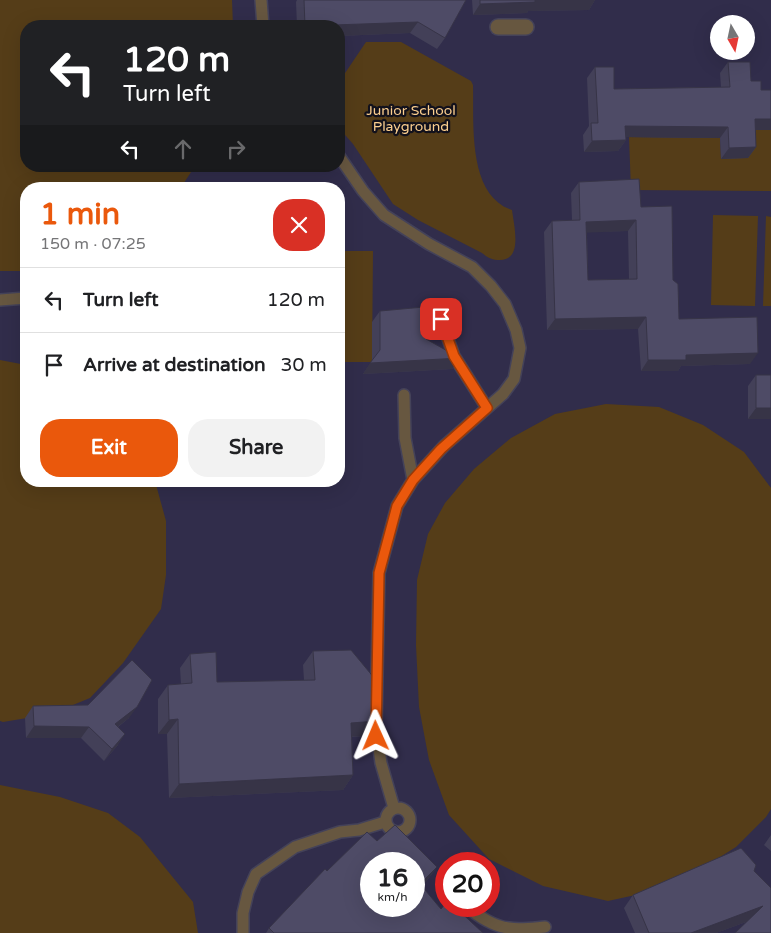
<!DOCTYPE html>
<meta charset="utf-8">
<style>
:root{--surface:#fff;--page:#f2f2f2;--text:#202124;--muted:#757577;--line:#e0e0e0;--accent:#ea580c}
body{margin:0;font-family:"Varela Round",sans-serif;background:var(--page);color:var(--text);height:100vh;display:flex;flex-direction:column;font-size:19px;white-space:nowrap}
*{box-sizing:border-box;margin:0}
p{font-size:16px;color:var(--muted)}
.icon{flex:none;width:28px;height:28px;fill:none;stroke:currentColor;stroke-width:2;stroke-linecap:round;stroke-linejoin:round}
.map{position:relative;flex:1;overflow:hidden}
.drawer{position:absolute;left:20px;top:182px;width:325px;height:305px;display:flex;flex-direction:column;background:var(--surface);border-radius:20px;box-shadow:0 5px 20px #0002}
.drawer>*{flex:none}
.banner{position:absolute;left:20px;top:20px;width:325px;height:152px;border-radius:20px;box-shadow:0 5px 20px #0002;background:#202124;color:#fff;overflow:hidden}
.needle{width:32px;rotate:171deg}
.tools{position:absolute;left:710px;top:15px;display:grid;gap:10px}
.tools a{display:grid;place-items:center;width:45px;height:45px;border-radius:50%;background:var(--surface);box-shadow:0 5px 20px #0002;font-size:25px}
.speed{position:absolute;left:360px;top:852px;display:flex;gap:10px;font-size:25px;font-weight:700;text-align:center}
.speed>*{display:grid;place-content:center;width:65px;height:65px;border-radius:50%;background:var(--surface);box-shadow:0 5px 20px #0002;line-height:1}
.speed small{font-size:12px;font-weight:400}
.speed .limit{border:8px solid #d22;background:#fff;color:#111}
.pin{position:absolute;display:grid;place-items:center;width:42px;height:42px;color:#fff;margin:-21px;border-radius:10px;box-shadow:0 2px 8px #0006}
.me{position:absolute;width:55px;margin:-28px;rotate:359deg;stroke-linejoin:round;filter:drop-shadow(0 0 4px #0008)}
.turn{display:flex;align-items:center;gap:18px;height:105px;padding:0 20px;font-size:22px}
.turn .icon{width:65px;height:65px;stroke-width:2.5}
.turn b{display:block;font-size:35px;line-height:42px}
.lanes{display:flex;align-items:center;height:48px;padding:0 20px;background:#0003;justify-content:center;gap:25px;direction:ltr}
.lanes .off{opacity:.35}
.round{display:grid;place-items:center;flex:none;width:52px;height:52px;border-radius:20px;background:var(--page)}
.headline{display:flex;align-items:center;justify-content:space-between;height:85px;padding:0 20px}
h1{font-size:30px;font-weight:700;line-height:38px;color:var(--accent)}
.cta{display:flex;gap:10px;margin-top:auto;padding:10px 20px}
.cta a{flex:1;height:58px;border-radius:20px;background:var(--accent);color:#fff;font-size:20px;font-weight:700;line-height:58px;text-align:center}
.cta a+a{background:var(--page);color:var(--text)}
ul{padding:0;list-style:none}
li{display:flex;align-items:center;gap:15px;height:65px;padding:0 20px;border-top:1px solid var(--line)}
li div{flex:1}
li b{display:block;font-size:19px}
li em{font-style:normal}
.map>svg:first-child{display:block}
</style>
<div class="map">
<svg width="771" height="933" viewBox="0 0 771 933">
<rect width="100%" height="100%" fill="#29263e"/>
<path fill="#312d4b" fill-rule="evenodd" d="M 0,0 L 771,0 L 771,933 L 0,933 ZM 719,24 L 746,24 L 746,51 L 719,51 ZM 26,26 L 339,26 L 339,166 L 26,166 ZM 26,189 L 339,189 L 339,481 L 26,481 ZM 371,864 L 414,864 L 414,906 L 371,906 ZM 446,864 L 489,864 L 489,906 L 446,906 Z"/>
<path fill="#553d18" d="M 0,0 L 232,0 L 233,26 L 26,26 L 26,166 L 195,166 L 180,189 L 26,189 L 26,271 L 0,271 Z
M 366,42 L 401,42 L 471,81 L 473,85 C 474,123 467,195 512,210 C 514,226 523,260 500,260 C 492,260 488,258 482,253 L 418,220 L 393,204 L 353,144 L 339,128 L 339,82 Z
M 747,130 L 771,130 L 771,191 L 631,190 L 629,137 L 720,138 L 721,159 Z
M 713,215 L 758,216 L 755,306 L 711,305 Z
M 766,216 L 771,217 L 771,306 L 763,306 Z
M 339,251 L 373,251 L 372,362 L 339,362 Z
M 0,360 L 26,365 L 26,481 L 155,481 L 166,521 L 166,575 L 161,609 L 123,663 L 90,698 L 51,714 L 3,722 L 0,721 Z
M 606,404 L 659,407 L 703,425 L 744,452 L 771,488 L 771,809 L 766,817 L 736,847 L 672,887 L 608,901 L 543,886 L 489,859 L 449,815 L 429,760 L 419,707 L 416,645 L 417,580 L 428,534 L 445,503 L 474,469 L 511,438 L 555,414 Z
M 0,785 L 60,797 L 108,813 L 140,837 L 193,902 L 198,933 L 0,933 Z"/>
<g fill="none" stroke-linecap="round" stroke-linejoin="round">
<defs>
<path id="service" d="M 261,0 L 263,26
M 339,156 L 363,191 L 384,215 L 429,244 L 472,267 L 491,286 L 505,304 L 516,330 L 520,348 L 514,379 L 503,394 L 444,446 L 413,480 L 397,506 L 379,573 L 376,728 L 381,763 L 394,808
M 0,300 L 26,298
M 441,319 L 454,356 L 487,408
M 404,395 L 405,438 L 413,480
M386 820a12 12 0 1 1 24 0a12 12 0 1 1-24 0Z
M 467,906 C 477,916 495,927 509,928 C 520,930 533,928 545,927
M 243,933 L 243,913 L 248,892 L 256,874 L 295,847 L 340,832 L 359,830 L 385,822"/>
<path id="minor" d="M 498,27 L 526,27"/>
</defs>
<use href="#service" stroke="#444259" stroke-width="14"/>
<use href="#minor" stroke="#444259" stroke-width="18"/>
<use href="#service" stroke="#675740" stroke-width="11"/>
<use href="#minor" stroke="#675740" stroke-width="15"/>
</g>
<path fill="#434058" fill-rule="evenodd" d="M 297,0 L 466,0 L 445,38 L 437,49 L 410,33 L 339,36 L 339,26 L 297,26 L 296,2 Z
M 472,0 L 595,0 L 589,10 L 528,11 L 527,13 L 473,15 Z
M 728,62 L 756,130 L 756,147 L 748,158 L 721,159 L 720,138 L 626,137 L 626,140 L 618,151 L 584,152 L 583,135 L 589,126 L 587,78 L 595,67 L 614,89 L 721,87 L 720,73 Z
M 579,182 L 641,207 L 673,280 L 679,319 L 750,364 L 681,366 L 678,371 L 641,371 L 638,329 L 547,330 L 544,232 L 552,221 L 572,220 L 571,193 ZM 628,231 L 629,279 L 588,280 L 587,232 Z
M 380,311 L 426,339 L 460,358 L 452,369 L 363,374 L 372,361 L 372,322 Z
M 756,375 L 771,375 L 771,419 L 748,419 L 748,386 Z
M 313,651 L 367,736 L 352,737 L 353,775 L 343,790 L 169,798 L 167,734 L 158,734 L 158,699 L 168,685 L 181,684 L 180,668 L 190,654 L 217,682 L 304,680 L 303,665 Z
M 88,705 L 129,718 L 118,727 L 118,745 L 104,761 L 81,738 L 26,738 L 25,718 L 33,706 Z
M 771,835 L 771,851 L 764,845 Z
M 377,841 L 437,867 L 429,878 L 422,886 L 441,909 L 483,933 L 266,933 L 269,928 L 327,871 Z
M 754,871 L 746,922 L 716,933 L 635,933 L 624,908 L 633,895 Z"/>
<path fill="#373447" d="M 534,0 L 595,0 L 589,10 L 528,11 L 527,13 L 473,15 L 480,4 Z
M 418,22 L 410,33 L 339,36 L 339,26 L 305,26 Z
M 755,119 L 771,119 L 771,130 L 747,130 Z
M 625,126 L 728,127 L 720,138 L 618,137 Z
M 626,140 L 618,151 L 584,152 L 592,141 Z
M 756,147 L 748,158 L 721,159 L 729,148 Z
M 636,220 L 628,231 L 579,233 L 586,222 Z
M 646,317 L 638,329 L 547,330 L 555,319 Z
M 758,353 L 750,364 L 681,366 L 678,371 L 641,371 L 648,360 L 686,355 Z
M 460,358 L 452,369 L 363,374 L 370,363 Z
M 756,408 L 771,408 L 771,419 L 748,419 Z
M 137,707 L 129,718 L 107,735 L 115,724 Z
M 178,719 L 167,734 L 158,734 L 169,720 Z
M 377,721 L 367,736 L 341,737 L 351,723 Z
M 34,726 L 89,727 L 81,738 L 26,738 Z
M 125,734 L 118,745 L 104,761 L 112,749 Z
M 353,775 L 343,790 L 169,798 L 179,784 Z
M 437,867 L 429,878 L 414,894 L 420,884 Z
M 763,906 L 754,919 L 716,933 L 691,933 Z"/>
<path fill="#4e4b66" stroke="#373447" fill-rule="evenodd" d="M 304,0 L 466,0 L 445,38 L 418,22 L 305,26 Z
M 480,0 L 535,0 L 535,2 L 480,4 Z
M 728,62 L 750,62 L 751,81 L 761,81 L 761,90 L 771,90 L 771,119 L 755,119 L 756,147 L 729,148 L 728,127 L 625,126 L 626,140 L 592,141 L 591,123 L 598,123 L 595,67 L 614,67 L 614,89 L 730,87 Z
M 639,179 L 641,207 L 672,206 L 673,280 L 678,284 L 679,319 L 757,317 L 758,353 L 686,355 L 686,360 L 648,360 L 646,317 L 555,319 L 552,221 L 580,220 L 579,182 ZM 636,220 L 637,279 L 588,280 L 586,222 Z
M 424,307 L 426,339 L 460,358 L 370,363 L 380,350 L 380,311 Z
M 756,375 L 771,375 L 771,408 L 756,408 Z
M 351,650 L 375,679 L 377,721 L 351,723 L 353,775 L 179,784 L 178,719 L 169,720 L 168,685 L 192,683 L 190,654 L 216,652 L 217,682 L 315,680 L 313,651 Z
M 132,660 L 152,680 L 137,707 L 115,724 L 125,734 L 112,749 L 89,727 L 34,726 L 33,706 L 88,705 Z
M 395,825 L 437,867 L 420,884 L 441,909 L 446,903 L 446,906 L 454,906 L 483,933 L 274,933 L 269,928 L 325,869 L 327,871 L 367,832 L 377,841 ZM 371,864 L 414,864 L 414,906 L 371,906 Z
M 741,848 L 756,865 L 754,871 L 771,888 L 771,933 L 735,933 L 763,906 L 691,933 L 649,933 L 633,895 Z"/>
<g fill="none" stroke-linecap="round" stroke-linejoin="round">
<defs>
<path id="route" d="M 376,736 L 379,573 L 397,506 L 413,480 L 441,449 L 487,408 L 454,356 L 441,319"/>
</defs>
<use href="#route" stroke="#983908" stroke-width="12"/>
<use href="#route" stroke="#ea580c" stroke-width="9"/>
</g>
<g text-anchor="middle" dominant-baseline="central" stroke-width="4.5" stroke-linejoin="round" paint-order="stroke">
<g font-size="14" fill="#fccf8f" stroke="#12111c">
<text x="411" y="110">Junior School<tspan x="411" dy="16">Playground</tspan></text>
</g>
</g>
</svg>
<div class="tools">
<a><svg class="needle" viewBox="-14 -14 28 28"><path d="M0-13l5 13h-10z" fill="#e53935"/><path d="M0 13l5-13h-10z" fill="#757577"/></svg></a>
</div>
<div class="speed"><div>16<small>km/h</small></div><div class="limit">20</div></div>
<div class="pin" style="left:441px;top:319px;background:#d93025"><svg class="icon" aria-label="arrive" viewBox="0 0 24 24"><path d="M6 21V4h12l-3 4 3 4H6"/></svg></div>
<svg class="me" style="left:376px;top:736px" viewBox="-20 -20 40 40"><path d="M0-17L14 15 0 8-14 15z" fill="#ea580c" stroke="#fff" stroke-width="4"/></svg>
<div class="banner">
<div class="turn"><svg class="icon" aria-label="left" viewBox="0 0 24 24"><path d="M17 20v-9H6M10 6l-5 5 5 5"/></svg><div><b>120 m</b>Turn left</div></div>
<div class="lanes"><svg class="icon" aria-label="left" viewBox="0 0 24 24"><path d="M17 20v-9H6M10 6l-5 5 5 5"/></svg><svg class="icon off" aria-label="ahead" viewBox="0 0 24 24"><path d="M12 20V5M6 11l6-6 6 6"/></svg><svg class="icon off" aria-label="right" viewBox="0 0 24 24"><path d="M7 20v-9h11M14 6l5 5-5 5"/></svg></div>
</div>
<section class="drawer">
<div class="headline"><div><h1>1 min</h1><p>150 m · 07:25</p></div><a class="round" style="background:#d93025;color:#fff"><svg class="icon" aria-label="close" viewBox="0 0 24 24"><path d="M6 6l12 12M18 6L6 18"/></svg></a></div>
<ul>
<li><svg class="icon" aria-label="left" viewBox="0 0 24 24"><path d="M17 20v-9H6M10 6l-5 5 5 5"/></svg><div><b>Turn left</b></div><em>120 m</em></li>
<li><svg class="icon" aria-label="arrive" viewBox="0 0 24 24"><path d="M6 21V4h12l-3 4 3 4H6"/></svg><div><b>Arrive at destination</b></div><em>30 m</em></li>
</ul>
<div class="cta"><a>Exit</a><a>Share</a></div>
</section>
</div>
